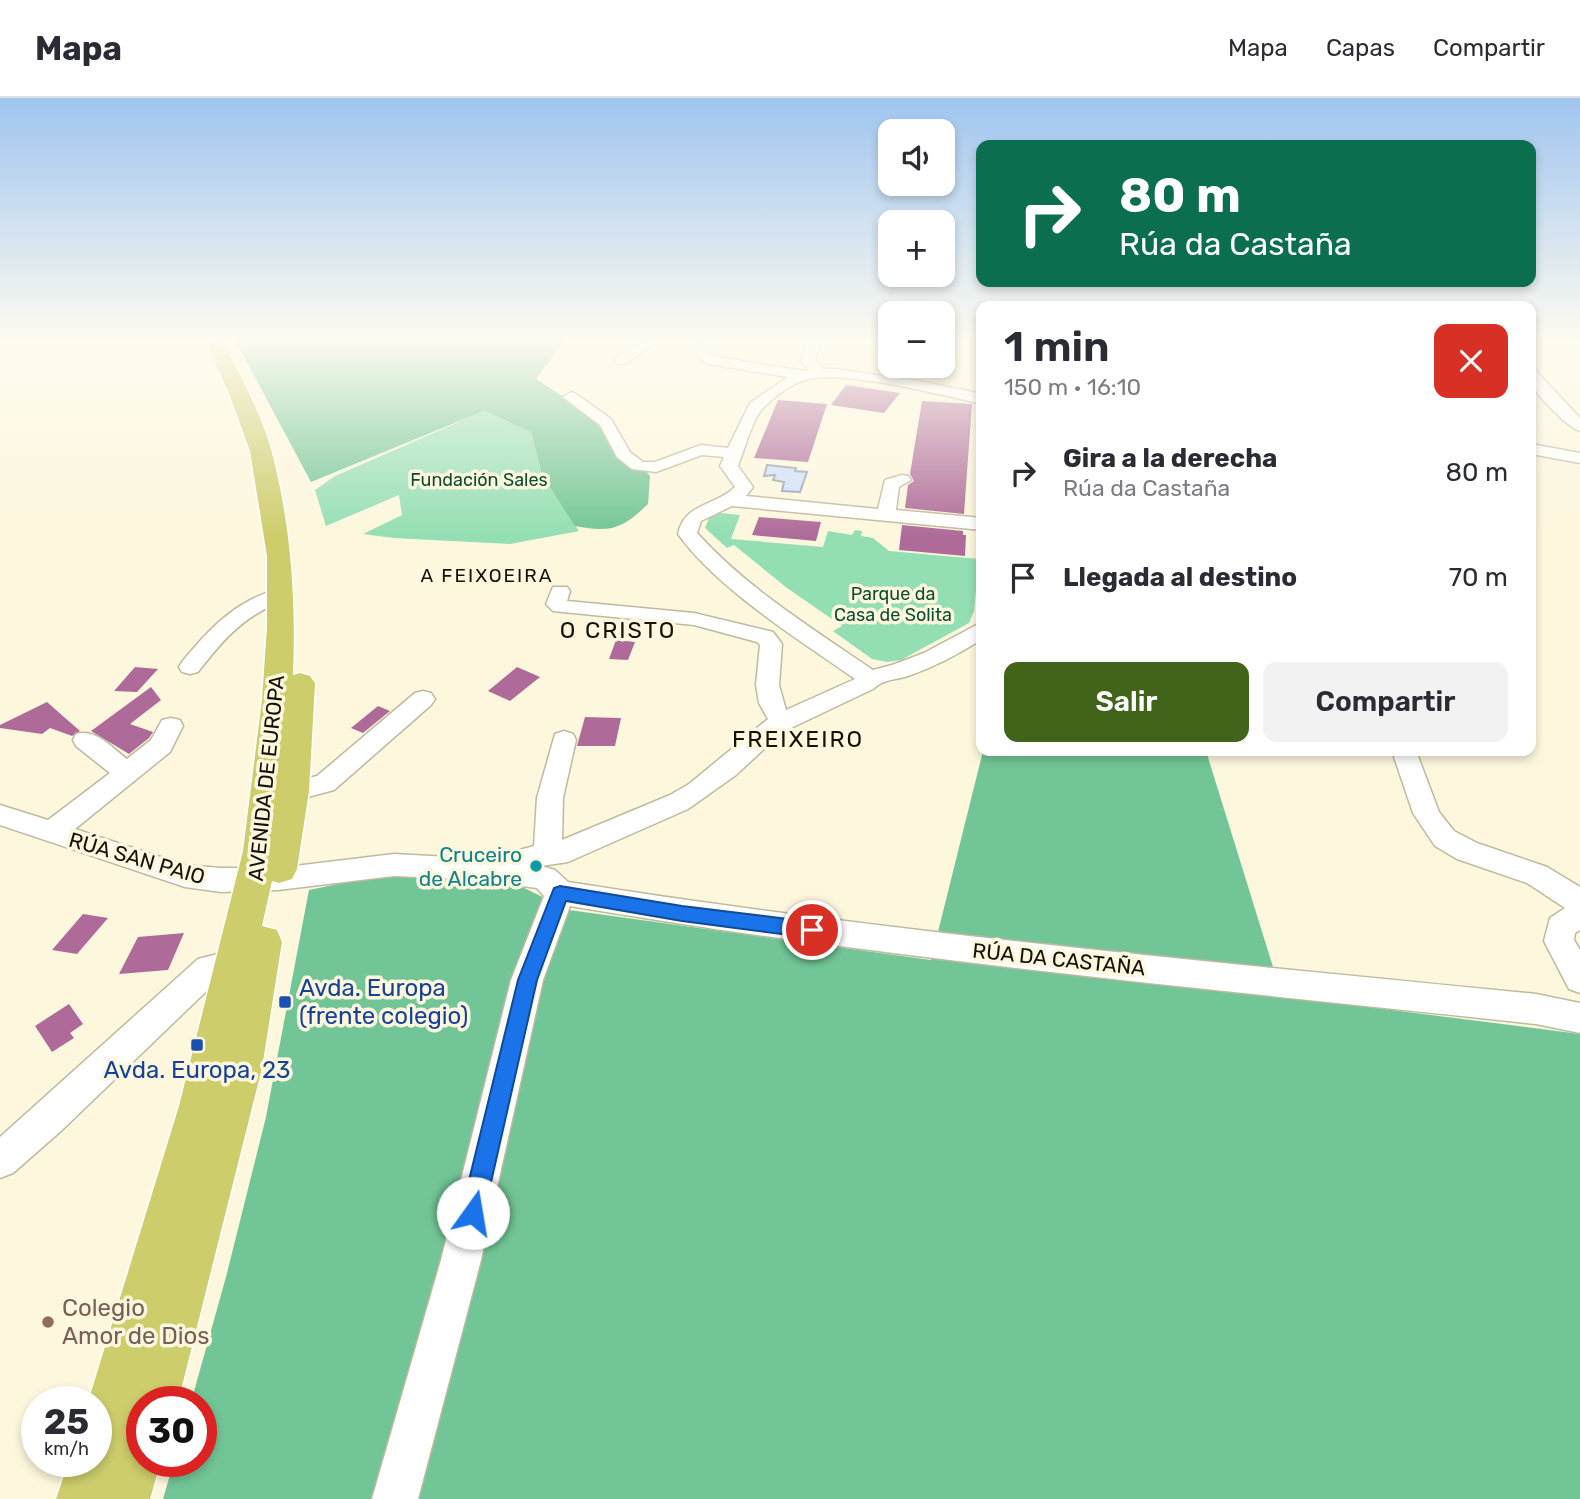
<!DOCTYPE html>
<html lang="es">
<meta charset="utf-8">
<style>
:root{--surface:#fff;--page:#f2f2f3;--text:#2b2b33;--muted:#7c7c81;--line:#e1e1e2;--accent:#41631a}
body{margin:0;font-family:Rubik,sans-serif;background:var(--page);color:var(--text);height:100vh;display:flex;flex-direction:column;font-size:26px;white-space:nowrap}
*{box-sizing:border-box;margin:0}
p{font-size:23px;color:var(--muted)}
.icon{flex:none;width:38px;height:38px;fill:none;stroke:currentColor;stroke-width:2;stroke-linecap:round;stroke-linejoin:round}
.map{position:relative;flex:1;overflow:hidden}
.panel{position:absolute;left:976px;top:203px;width:560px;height:455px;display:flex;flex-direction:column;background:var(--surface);border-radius:14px;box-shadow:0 4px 10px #0003}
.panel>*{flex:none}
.guide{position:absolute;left:976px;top:42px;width:560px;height:147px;border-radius:14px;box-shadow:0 4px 10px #0003;background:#0b6e4f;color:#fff;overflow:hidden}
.buttons{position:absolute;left:878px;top:21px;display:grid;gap:14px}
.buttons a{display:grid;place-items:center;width:77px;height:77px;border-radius:14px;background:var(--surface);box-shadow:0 4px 10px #0003;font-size:35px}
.speed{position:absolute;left:21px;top:1288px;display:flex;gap:14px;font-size:35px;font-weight:700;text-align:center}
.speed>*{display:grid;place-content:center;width:91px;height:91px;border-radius:50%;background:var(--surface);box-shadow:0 4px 10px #0003;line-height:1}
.speed small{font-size:18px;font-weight:400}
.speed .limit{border:10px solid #d22;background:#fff;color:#111}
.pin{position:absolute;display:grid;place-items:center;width:60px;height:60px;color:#fff;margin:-30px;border:4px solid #fff;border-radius:50%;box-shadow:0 2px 7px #0007}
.me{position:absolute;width:77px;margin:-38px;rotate:13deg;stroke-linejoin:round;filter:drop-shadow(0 0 5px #0008)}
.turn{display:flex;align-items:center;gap:24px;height:147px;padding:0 28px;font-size:32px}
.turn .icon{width:91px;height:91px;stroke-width:2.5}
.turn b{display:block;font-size:49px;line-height:60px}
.round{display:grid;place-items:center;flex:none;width:74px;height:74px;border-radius:14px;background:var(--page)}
.headline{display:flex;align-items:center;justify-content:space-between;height:119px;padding:0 28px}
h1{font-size:42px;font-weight:600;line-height:52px}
.primary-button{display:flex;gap:14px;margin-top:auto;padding:14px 28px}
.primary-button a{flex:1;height:80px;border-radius:14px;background:var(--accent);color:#fff;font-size:28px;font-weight:600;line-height:80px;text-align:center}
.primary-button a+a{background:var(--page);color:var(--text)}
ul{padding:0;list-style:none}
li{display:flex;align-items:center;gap:21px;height:105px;padding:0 28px}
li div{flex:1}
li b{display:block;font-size:26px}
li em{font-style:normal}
header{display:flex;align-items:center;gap:42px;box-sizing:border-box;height:98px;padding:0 35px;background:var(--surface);border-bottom:2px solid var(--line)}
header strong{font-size:33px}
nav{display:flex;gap:38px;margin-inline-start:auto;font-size:24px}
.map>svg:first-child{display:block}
</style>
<header>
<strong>Mapa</strong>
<nav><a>Mapa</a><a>Capas</a><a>Compartir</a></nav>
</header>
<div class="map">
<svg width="1580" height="1401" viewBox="0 0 1580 1401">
<rect width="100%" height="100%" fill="#fdf7dd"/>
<path fill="#93deb3" d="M 484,313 L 531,334 L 542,377 L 579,433 L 510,446 L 394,440 L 363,436 L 402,417 L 399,397 L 326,428 L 315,392 L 335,378 Z
M 721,415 L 740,417 L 731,441 L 823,449 L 828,433 L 852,437 L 855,432 L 862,433 L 861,438 L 873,440 L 889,453 L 979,461 L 974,513 L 969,525 L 901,562 L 887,564 L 872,561 L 833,533 L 842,528 L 787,490 L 734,447 L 727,450 L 705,430 L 709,420 Z"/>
<path fill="#72c596" d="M 235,242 L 565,242 L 536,281 L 611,330 L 650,378 L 648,406 C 622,431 611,435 575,428 L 542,377 L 531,334 L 484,313 L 311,384 Z
M 983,653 L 1206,653 L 1282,898 L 1580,936 L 1580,1401 L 163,1401 L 174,1363 L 201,1363 L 201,1304 L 191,1304 L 226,1179 L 266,1019 L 309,792 L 372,779 L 449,779 L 514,785 L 569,812 L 931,862 Z"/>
<path fill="#d1dffb" stroke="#98a1b2" stroke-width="2" d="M 767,367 L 796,370 L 795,373 L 807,374 L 800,394 L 782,393 L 784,384 L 773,382 L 775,377 L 764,378 Z"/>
<path fill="#ae6a98" d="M 846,287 L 900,295 L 884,315 L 831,307 Z
M 778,302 L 827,306 L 808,364 L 754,360 Z
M 922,303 L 972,306 L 964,416 L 905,410 L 908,387 L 914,383 L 910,376 Z
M 759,419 L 821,424 L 816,443 L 752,437 Z
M 902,427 L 963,433 L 963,437 L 966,437 L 965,458 L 899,452 Z
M 616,542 L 635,544 L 628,562 L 609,561 Z
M 135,569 L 158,571 L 137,594 L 114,593 Z
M 517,569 L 540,579 L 510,603 L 488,593 Z
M 151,589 L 161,602 L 130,626 L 153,634 L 149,640 L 129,656 L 91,633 Z
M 47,604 L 80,633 L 72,638 L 50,630 L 42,636 L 0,630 L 0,627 Z
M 378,608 L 390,613 L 363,635 L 351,630 Z
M 585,619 L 621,620 L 615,648 L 577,648 Z
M 83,816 L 108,820 L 77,856 L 52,852 Z
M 184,835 L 168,872 L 119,876 L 138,839 Z
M 69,906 L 83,926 L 70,935 L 74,940 L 52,954 L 35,928 Z"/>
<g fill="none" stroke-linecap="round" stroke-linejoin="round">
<defs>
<path id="minor" d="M 643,242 L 660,242 L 625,266 L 615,266 L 615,260 Z
M 688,242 L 702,242 L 711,256 L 717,259 L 804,273 L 809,272 L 801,263 L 807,242 L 821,242 L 815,262 L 823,271 L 836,271 L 919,283 L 982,296 L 982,306 C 942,297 841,271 805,282 C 791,286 774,299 764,309 C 753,319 744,353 738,368 L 753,389 L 746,398 L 878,411 L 885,382 L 902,377 L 908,378 L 911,382 L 899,389 L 896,412 L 982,420 L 982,432 L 732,408 L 701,423 L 697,435 C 747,490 811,530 873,572 L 892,567 L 924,555 L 982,524 L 982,541 C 959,556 934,569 908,578 C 896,582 883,581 873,591 L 791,630 L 779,637 L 736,677 L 688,711 L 568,764 L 541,768 L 555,772 L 568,784 C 889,835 1213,864 1536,896 L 1580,905 L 1580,935 L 1536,926 C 1213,891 890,862 570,808 L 543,882 L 481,1162 L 418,1401 L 372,1401 L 441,1162 L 511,882 L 544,798 L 537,790 L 466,781 L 394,778 L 278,792 L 221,794 L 185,789 L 0,727 L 0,707 L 48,722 L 110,675 L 76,648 L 73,642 L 76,636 C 96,630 112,650 127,661 L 151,642 L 162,622 L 171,620 L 180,622 L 183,628 L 170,654 L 75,731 L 185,767 L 221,770 L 278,770 L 394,756 L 486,761 L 534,748 L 537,700 L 555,636 L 564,633 L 573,636 L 576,642 L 563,700 L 562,742 L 670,697 L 689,686 L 768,621 L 759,605 L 756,587 L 760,547 L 757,544 L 694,527 L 553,513 L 546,506 L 553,489 L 567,489 L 570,493 L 567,503 L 694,515 L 773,534 L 782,546 L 779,587 L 786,612 L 855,581 C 800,542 717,491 678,436 C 684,405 716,408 735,389 L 720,368 L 724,359 L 702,357 L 656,374 L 632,371 L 617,359 L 600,327 L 563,299 L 571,294 L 576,296 L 611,321 L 630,354 L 643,364 L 655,364 L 701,347 L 728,350 L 750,305 L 788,279 L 708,266 L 701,262 Z
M 1531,272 L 1536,273 L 1580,320 L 1580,333 C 1568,330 1534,295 1531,284 C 1530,280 1531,276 1531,272 Z
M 1531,346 L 1580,355 L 1580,365 L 1531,356 Z
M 279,491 L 286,493 L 289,497 L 286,501 C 244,518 225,539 198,574 L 190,576 L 182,574 L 179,569 L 182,564 C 209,531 236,502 279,491 Z
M 423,593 L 431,595 L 435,601 L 431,607 L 334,692 L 293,703 L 284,700 L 280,693 L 284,686 L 317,678 L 415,595 Z
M 1392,653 L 1416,653 L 1439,714 L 1454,733 L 1477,745 L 1547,769 L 1580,789 L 1580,832 L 1575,835 L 1574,842 L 1580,852 L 1580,895 L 1569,891 L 1544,843 L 1550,820 L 1565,810 L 1527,785 L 1457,761 L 1435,748 L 1413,715 Z
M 237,851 L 248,855 L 252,864 L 248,873 L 218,882 L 62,1032 L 13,1075 L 0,1080 L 0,1039 L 198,861 Z"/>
<path id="major" d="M 205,242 L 222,242 C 240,278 262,316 272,355 C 291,428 296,502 293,577 L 300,575 L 310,578 L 315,585 L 309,693 L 297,771 L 292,781 L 279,785 L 272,783 L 262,828 L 277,832 L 282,844 L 262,970 L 178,1304 L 142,1304 L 142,1363 L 161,1363 L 150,1401 L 56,1401 L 69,1363 L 96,1363 L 96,1304 L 88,1304 L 179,1008 L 243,753 L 262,602 L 267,529 L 267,458 L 250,353 L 230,298 Z"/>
</defs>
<use href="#minor" stroke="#bfb9a0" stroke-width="3"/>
<use href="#major" stroke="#fff" stroke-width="3"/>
<use href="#minor" fill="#fff" fill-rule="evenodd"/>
<use href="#major" fill="#cdcd6c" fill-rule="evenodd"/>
</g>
<linearGradient id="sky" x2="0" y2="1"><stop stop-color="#9fc5f0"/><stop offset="0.55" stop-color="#fefbf0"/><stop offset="1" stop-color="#fefbf0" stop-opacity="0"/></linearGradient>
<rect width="1580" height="439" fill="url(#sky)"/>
<path fill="#1a73e8" stroke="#114b97" stroke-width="2" d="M 560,788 L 682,808 L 812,824 L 819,827 L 821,832 L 819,838 L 812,840 L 682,823 L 566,803 L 537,882 L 484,1115 L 481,1123 L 473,1127 L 465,1123 L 461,1115 L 518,882 L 552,795 L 554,790 Z"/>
<circle fill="#0f9aa8" stroke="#fdf7dd" stroke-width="2.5" cx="536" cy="768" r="7"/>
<g fill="#1a4fb4" stroke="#fdf7dd" stroke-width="2.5">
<rect x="278" y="897" width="14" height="14" rx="3.5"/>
<rect x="190" y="940" width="14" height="14" rx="3.5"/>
</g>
<circle fill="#8d6e63" stroke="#fdf7dd" stroke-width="2.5" cx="48" cy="1224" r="7"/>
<g text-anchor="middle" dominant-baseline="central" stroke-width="7" stroke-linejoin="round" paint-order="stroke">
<g font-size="18" fill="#0b4d2f" stroke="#fdf7dd">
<text x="479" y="382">Fundación Sales</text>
<text x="893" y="496">Parque da<tspan x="893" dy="21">Casa de Solita</tspan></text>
</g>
<g font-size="19" letter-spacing="2" fill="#131108" stroke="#fdf7dd">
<text x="487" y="477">A FEIXOEIRA</text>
</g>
<g font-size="21" fill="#131108" stroke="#fdf7dd">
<text transform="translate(266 680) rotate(-84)">AVENIDA DE EUROPA</text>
<text transform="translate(137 760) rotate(16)">RÚA SAN PAIO</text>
<text transform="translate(1059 861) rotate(6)">RÚA DA CASTAÑA</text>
</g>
<g font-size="21" fill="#0d838f" stroke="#fdf7dd" text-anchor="end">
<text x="522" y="756">Cruceiro<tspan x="522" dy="24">de Alcabre</tspan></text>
</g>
<g font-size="23" letter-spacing="2" fill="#131108" stroke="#fdf7dd">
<text x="618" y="532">O CRISTO</text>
<text x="798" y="641">FREIXEIRO</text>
</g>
<g font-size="24" fill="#164399" stroke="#fdf7dd" text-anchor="start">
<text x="299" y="890">Avda. Europa<tspan x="299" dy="28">(frente colegio)</tspan></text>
<text x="197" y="972" text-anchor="middle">Avda. Europa, 23</text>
</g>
<g font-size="24" fill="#785e54" stroke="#fdf7dd" text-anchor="start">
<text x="62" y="1210">Colegio<tspan x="62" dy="28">Amor de Dios</tspan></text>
</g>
</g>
</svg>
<div class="buttons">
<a><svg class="icon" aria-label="sound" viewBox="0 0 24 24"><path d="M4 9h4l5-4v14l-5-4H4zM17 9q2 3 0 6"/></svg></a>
<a>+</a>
<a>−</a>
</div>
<div class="speed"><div>25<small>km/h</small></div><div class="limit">30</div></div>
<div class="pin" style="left:812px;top:832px;background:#d93025"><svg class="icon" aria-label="arrive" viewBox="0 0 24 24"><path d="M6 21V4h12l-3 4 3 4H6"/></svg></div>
<svg class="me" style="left:473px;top:1115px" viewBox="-20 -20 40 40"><circle r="19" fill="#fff"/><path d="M0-13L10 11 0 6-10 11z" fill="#1a73e8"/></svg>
<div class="guide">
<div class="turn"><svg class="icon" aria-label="right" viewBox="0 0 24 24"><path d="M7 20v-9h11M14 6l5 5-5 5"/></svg><div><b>80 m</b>Rúa da Castaña</div></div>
</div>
<section class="panel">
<div class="headline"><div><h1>1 min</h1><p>150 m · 16:10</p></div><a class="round" style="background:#d93025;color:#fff"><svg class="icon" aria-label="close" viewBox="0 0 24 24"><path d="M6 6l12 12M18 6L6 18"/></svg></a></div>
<ul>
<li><svg class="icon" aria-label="right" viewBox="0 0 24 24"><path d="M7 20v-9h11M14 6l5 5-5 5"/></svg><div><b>Gira a la derecha</b><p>Rúa da Castaña</p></div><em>80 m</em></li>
<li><svg class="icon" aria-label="arrive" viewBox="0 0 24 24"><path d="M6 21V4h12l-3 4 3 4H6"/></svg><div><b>Llegada al destino</b></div><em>70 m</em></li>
</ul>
<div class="primary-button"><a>Salir</a><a>Compartir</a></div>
</section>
</div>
